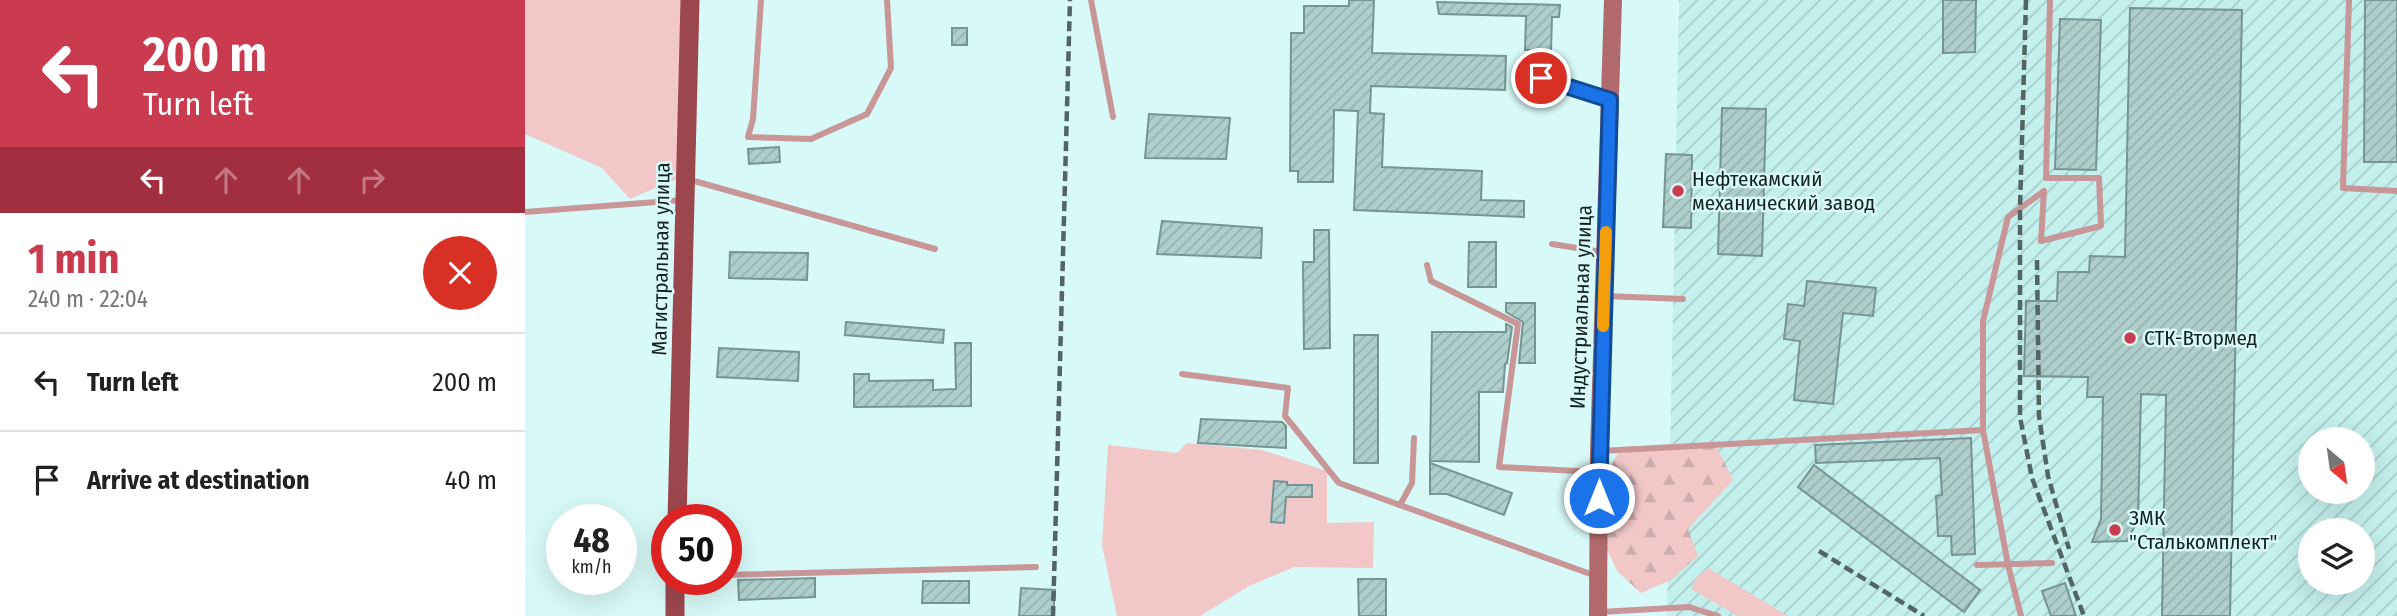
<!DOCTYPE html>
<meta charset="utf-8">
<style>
body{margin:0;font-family:"Fira Sans Condensed",sans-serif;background:#f2f2f2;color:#222;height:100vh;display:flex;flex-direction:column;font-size:26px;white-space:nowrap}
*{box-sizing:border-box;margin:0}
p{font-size:23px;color:#767676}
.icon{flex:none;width:38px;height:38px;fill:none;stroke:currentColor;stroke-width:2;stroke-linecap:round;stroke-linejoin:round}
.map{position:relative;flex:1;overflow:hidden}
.sheet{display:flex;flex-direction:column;background:#fff;width:525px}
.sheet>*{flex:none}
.guide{background:#cb3b50;color:#fff;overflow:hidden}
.needle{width:46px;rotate:151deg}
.controls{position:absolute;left:1773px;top:427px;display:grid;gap:14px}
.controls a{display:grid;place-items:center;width:77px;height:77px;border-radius:50%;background:#fff;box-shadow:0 7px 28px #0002;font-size:35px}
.speed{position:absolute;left:21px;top:504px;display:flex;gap:14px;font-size:35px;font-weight:700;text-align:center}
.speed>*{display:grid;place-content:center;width:91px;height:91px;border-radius:50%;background:#fff;box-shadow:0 7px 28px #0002;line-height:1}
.speed small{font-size:18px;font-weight:400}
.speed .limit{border:10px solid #d22;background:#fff;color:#111}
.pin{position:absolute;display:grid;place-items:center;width:60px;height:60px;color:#fff;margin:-30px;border:4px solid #fff;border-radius:50%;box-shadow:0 2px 7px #0007}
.me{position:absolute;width:77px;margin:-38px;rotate:0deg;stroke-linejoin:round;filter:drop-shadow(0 0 5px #0008)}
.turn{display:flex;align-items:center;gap:24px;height:147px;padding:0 28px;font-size:32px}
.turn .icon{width:91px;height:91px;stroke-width:2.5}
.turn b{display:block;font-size:49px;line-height:60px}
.lanes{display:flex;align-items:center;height:66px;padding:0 28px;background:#0003;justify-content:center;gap:35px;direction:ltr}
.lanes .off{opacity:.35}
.round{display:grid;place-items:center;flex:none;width:74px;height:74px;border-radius:37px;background:#f2f2f2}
.headline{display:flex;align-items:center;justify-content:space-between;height:119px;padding:0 28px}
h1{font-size:42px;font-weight:700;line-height:52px;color:#cb3b50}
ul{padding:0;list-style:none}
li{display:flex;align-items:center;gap:21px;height:98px;padding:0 28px;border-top:2px solid #e0e0e0}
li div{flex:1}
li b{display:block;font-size:26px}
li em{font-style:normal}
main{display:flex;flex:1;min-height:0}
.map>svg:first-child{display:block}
.industrial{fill:url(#industrial-furrows);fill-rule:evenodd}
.grass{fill:#f1c7c8}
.forest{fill:url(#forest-firs)}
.building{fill:url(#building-hatch);stroke:#759493;stroke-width:2}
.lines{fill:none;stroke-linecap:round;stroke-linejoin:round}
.lane{stroke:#c89697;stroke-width:6}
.secondary{stroke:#b0696c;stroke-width:18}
.primary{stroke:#9c474e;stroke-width:19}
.rail{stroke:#516564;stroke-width:4.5;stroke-dasharray:10 5;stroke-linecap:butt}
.route-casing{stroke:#114b97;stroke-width:18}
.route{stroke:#1a73e8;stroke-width:12}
.slow{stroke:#f59e0b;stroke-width:12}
.poi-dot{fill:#cb3b50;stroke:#d7f9f7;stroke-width:2.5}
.labels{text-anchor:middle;stroke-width:5;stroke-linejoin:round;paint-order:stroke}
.poi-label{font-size:21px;fill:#152221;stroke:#d7f9f7;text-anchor:start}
.street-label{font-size:21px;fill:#152221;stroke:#d7f9f7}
</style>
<main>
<section class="sheet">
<div class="guide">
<div class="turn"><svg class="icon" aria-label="left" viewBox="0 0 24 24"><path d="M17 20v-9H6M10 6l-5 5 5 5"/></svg><div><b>200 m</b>Turn left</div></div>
<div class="lanes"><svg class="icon" aria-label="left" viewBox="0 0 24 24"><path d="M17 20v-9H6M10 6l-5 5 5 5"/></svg><svg class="icon off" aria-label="ahead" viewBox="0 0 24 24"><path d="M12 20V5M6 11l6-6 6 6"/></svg><svg class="icon off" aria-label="ahead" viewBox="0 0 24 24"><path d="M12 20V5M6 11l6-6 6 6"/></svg><svg class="icon off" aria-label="right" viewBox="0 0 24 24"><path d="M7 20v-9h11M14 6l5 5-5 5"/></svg></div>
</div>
<div class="headline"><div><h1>1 min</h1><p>240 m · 22:04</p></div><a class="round" style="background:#d93025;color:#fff"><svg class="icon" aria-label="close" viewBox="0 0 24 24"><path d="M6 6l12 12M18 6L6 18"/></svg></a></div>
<ul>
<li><svg class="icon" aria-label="left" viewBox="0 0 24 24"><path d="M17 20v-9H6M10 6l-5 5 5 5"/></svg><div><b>Turn left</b></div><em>200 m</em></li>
<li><svg class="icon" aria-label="arrive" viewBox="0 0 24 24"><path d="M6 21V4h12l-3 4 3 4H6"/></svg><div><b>Arrive at destination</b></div><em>40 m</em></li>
</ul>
</section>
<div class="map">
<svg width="1872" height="616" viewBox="0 0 1872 616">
<defs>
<pattern id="industrial-furrows" width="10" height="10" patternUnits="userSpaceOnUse" patternTransform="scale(1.75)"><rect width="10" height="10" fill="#c3efed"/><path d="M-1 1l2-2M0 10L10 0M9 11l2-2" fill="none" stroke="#a7cdcb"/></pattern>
<pattern id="forest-firs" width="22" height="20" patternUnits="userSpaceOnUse" patternTransform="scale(1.75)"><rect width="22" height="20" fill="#f1c7c8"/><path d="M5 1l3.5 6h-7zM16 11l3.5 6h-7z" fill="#ceabac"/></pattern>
<pattern id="building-hatch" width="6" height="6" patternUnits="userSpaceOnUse" patternTransform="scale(1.75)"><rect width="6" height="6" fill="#aececc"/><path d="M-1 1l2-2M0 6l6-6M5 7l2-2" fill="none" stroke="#95b1af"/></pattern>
</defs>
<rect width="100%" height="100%" fill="#d7f9f7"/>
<!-- industrial -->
<path class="industrial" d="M 1154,0 L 1872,0 L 1872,616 L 1142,616 ZM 1785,439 L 1838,439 L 1838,492 L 1785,492 ZM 1785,530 L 1838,530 L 1838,583 L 1785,583 Z"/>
<!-- grass -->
<g class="grass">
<path d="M 0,0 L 158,0 L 154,178 L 105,199 L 77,168 L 0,134 Z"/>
<path d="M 662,443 L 737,450 L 802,471 L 802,523 L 849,522 L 848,568 L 769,567 L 724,586 L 675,616 L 592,616 L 577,545 L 583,445 L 652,453 Z"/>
<path d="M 1183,568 L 1263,616 L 1213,616 L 1166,589 L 1171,578 Z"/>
</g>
<!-- forest -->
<path class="forest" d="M 1190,443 L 1208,480 L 1163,529 L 1173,556 L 1146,580 L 1116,593 L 1093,572 L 1082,550 L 1081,508 L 1084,470 L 1096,447 Z"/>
<!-- building -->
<g class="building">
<path d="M 824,0 L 849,0 L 847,53 L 981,56 L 980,90 L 846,86 L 845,113 L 859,114 L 857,167 L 957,171 L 956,200 L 999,201 L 999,217 L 829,210 L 833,111 L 809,110 L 808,182 L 773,182 L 773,171 L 765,171 L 766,33 L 779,33 L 779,6 L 824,6 Z"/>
<path d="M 1418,0 L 1451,0 L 1450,52 L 1418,53 Z"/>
<path d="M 1840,0 L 1872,0 L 1872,162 L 1839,162 Z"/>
<path d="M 912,2 L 1035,5 L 1034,17 L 1027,17 L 1026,50 L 1000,50 L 1001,16 L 914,14 Z"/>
<path d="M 1605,8 L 1717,10 L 1705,616 L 1637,616 L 1641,395 L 1616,394 L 1613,520 L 1602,541 L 1567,542 L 1576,519 L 1578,397 L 1562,397 L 1563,377 L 1499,376 L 1501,301 L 1532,301 L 1533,272 L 1564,272 L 1565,256 L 1600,257 Z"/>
<path d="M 1535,19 L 1576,20 L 1571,170 L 1530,169 Z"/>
<rect x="427" y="28" width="15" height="17"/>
<path d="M 1197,108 L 1241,109 L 1237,256 L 1193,254 Z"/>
<path d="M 624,114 L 705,118 L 701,159 L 620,158 Z"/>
<path d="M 254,147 L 255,162 L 224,164 L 223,149 Z"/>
<path d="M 1141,154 L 1167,155 L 1166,228 L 1138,227 Z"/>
<path d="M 637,221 L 737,228 L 736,258 L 632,254 Z"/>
<path d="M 789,230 L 804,230 L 805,348 L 779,349 L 778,262 L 789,262 Z"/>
<path d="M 944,242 L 971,242 L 971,287 L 943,287 Z"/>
<path d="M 205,252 L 283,253 L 282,280 L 204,278 Z"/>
<path d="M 1282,281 L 1351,288 L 1348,316 L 1318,313 L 1308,404 L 1269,400 L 1275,341 L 1259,339 L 1263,304 L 1279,306 Z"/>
<path d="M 981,303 L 1010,303 L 1010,363 L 994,363 L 998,322 L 981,312 Z"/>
<path d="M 321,322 L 419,330 L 418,343 L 320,335 Z"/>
<path d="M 981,324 L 987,327 L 982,363 L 980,364 L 978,392 L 954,392 L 954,462 L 905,461 L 907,332 L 981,332 Z"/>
<rect x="829" y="335" width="24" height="128"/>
<path d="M 430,343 L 446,343 L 446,406 L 329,407 L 329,374 L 344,374 L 344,381 L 408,380 L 408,390 L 431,389 Z"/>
<path d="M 194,348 L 274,352 L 273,381 L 192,377 Z"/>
<path d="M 676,419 L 757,422 L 761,426 L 761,448 L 673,443 Z"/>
<path d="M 1446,438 L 1450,554 L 1427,555 L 1426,536 L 1413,536 L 1411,496 L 1417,495 L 1415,458 L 1291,463 L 1290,445 Z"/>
<path d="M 905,463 L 987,493 L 979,515 L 922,494 L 905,494 Z"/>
<path d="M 1289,465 L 1455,590 L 1439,612 L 1273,487 Z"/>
<path d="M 749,481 L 762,482 L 762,485 L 787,485 L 787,497 L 761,497 L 759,523 L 746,522 Z"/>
<path d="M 290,578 L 290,597 L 214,600 L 213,580 Z"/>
<path d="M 833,579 L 861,579 L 861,616 L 834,616 Z"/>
<path d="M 398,581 L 444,581 L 444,603 L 397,603 Z"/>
<path d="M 1540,583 L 1551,616 L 1526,616 L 1517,591 Z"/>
<path d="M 496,588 L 530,590 L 528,616 L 494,616 Z"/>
</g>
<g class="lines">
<!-- lane -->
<g class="lane">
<path d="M 236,0 L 228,119 L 223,137 L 286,139 L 342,114 L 366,68 L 362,0"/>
<path d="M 566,0 L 588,117"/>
<path d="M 1824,0 L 1818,188 L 1872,191"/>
<path d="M 1016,78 L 1084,99"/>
<path d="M 162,179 L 410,249"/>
<path d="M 0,212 L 158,200"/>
<path d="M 1027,244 L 1077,252"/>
<path d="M 902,265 L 906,281 L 993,324 L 974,467 L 1072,472"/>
<path d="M 1079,296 L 1158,299"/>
<path d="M 657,374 L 763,388 L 760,416 L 814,483 L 1071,576"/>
<path d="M 1458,430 L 1458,321 L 1483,217 L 1519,191 L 1516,241 L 1576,226 L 1574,178 L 1521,178 L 1525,0"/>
<path d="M 1076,451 L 1458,430 L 1483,565 L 1496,616"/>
<path d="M 875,505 L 887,483 L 889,438"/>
<path d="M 1452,565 L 1527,563"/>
<path d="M 201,575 L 511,567"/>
<path d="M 1075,612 L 1164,607 L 1193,616"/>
</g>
<!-- secondary -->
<path class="secondary" d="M 1073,616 L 1074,451 L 1088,0"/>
<!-- primary -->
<g class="primary">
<path d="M 152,520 L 165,0"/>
<path d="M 150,616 L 150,579"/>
</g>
<!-- rail -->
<g class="rail">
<path d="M 1501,0 L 1495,209 L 1495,417 L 1507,478 L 1559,616"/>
<path d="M 1512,260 L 1514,416 L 1523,476 L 1544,549"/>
<path d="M 1294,551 L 1399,616"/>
<path d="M 528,616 L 545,0"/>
</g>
</g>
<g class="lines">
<defs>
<path id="route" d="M 1016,78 L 1085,100 L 1074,498"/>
</defs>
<!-- route casing -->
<use href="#route" class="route-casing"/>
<!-- route -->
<use href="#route" class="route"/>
<!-- slow -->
<path class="slow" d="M 1078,326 L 1081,232"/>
</g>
<!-- markers -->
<g class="poi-dot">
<circle cx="1153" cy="191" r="7"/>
<circle cx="1605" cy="338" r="7"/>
<circle cx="1590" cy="530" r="7"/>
</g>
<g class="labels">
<!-- poi labels -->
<g class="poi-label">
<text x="1167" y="186">Нефтекамский<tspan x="1167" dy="24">механический завод</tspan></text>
<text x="1619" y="345">СТК-Втормед</text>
<text x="1604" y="525">ЗМК<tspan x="1604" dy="24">"Сталькомплект"</tspan></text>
</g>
<!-- street labels -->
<g class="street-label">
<text transform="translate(136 259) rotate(-89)" y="7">Магистральная улица</text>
<text transform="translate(1056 307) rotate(-88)" y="7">Индустриальная улица</text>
</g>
</g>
</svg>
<div class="controls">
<a><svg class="needle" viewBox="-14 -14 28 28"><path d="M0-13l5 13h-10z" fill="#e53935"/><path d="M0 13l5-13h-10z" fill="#767676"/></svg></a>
<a><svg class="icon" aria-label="layers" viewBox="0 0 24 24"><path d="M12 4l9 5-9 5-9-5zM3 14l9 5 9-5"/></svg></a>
</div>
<div class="speed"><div>48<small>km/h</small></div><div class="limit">50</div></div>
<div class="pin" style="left:1016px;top:78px;background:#d93025"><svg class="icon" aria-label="arrive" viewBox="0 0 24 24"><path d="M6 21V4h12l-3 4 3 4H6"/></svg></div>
<svg class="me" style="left:1074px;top:498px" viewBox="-20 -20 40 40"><circle r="17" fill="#1a73e8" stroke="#fff" stroke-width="3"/><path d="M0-11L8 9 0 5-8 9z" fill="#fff"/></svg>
</div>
</main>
